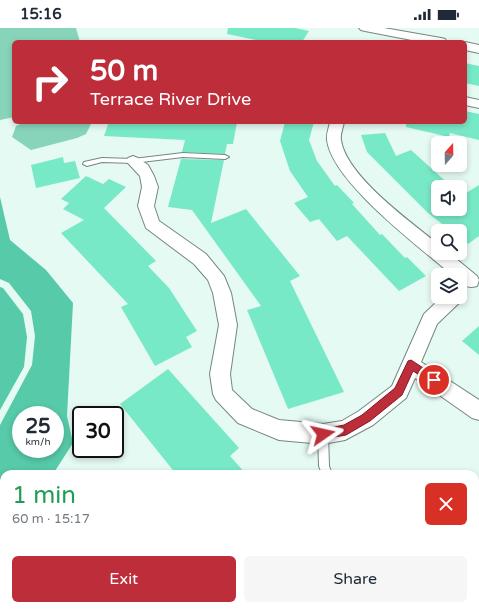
<!DOCTYPE html>
<meta charset="utf-8">
<style>
body{margin:0;font-family:"Varela Round",sans-serif;background:#f6f6f7;color:#1f2937;height:100vh;display:flex;flex-direction:column;font-size:15px;white-space:nowrap}
*{box-sizing:border-box;margin:0}
p{font-size:13px;color:#747a83}
.icon{flex:none;width:22px;height:22px;fill:none;stroke:currentColor;stroke-width:2;stroke-linecap:round;stroke-linejoin:round}
.map{position:relative;flex:1;overflow:hidden}
.details{position:absolute;left:0px;top:442px;width:479px;height:140px;display:flex;flex-direction:column;background:#fff;border-radius:12px 12px 0 0;box-shadow:0 2px 6px #0003}
.details>*{flex:none}
.banner{position:absolute;left:12px;top:12px;width:455px;height:84px;border-radius:6px;box-shadow:0 2px 6px #0003;background:#be2d3a;color:#fff;overflow:hidden}
.needle{width:26px;rotate:20deg}
.tools{position:absolute;left:431px;top:108px;display:grid;gap:8px}
.tools a{display:grid;place-items:center;width:36px;height:36px;border-radius:6px;background:#fff;box-shadow:0 2px 6px #0003;font-size:20px}
.speed{position:absolute;left:12px;top:378px;display:flex;gap:8px;font-size:20px;font-weight:700;text-align:center}
.speed>*{display:grid;place-content:center;width:52px;height:52px;border-radius:50%;background:#fff;box-shadow:0 2px 6px #0003;line-height:1}
.speed small{font-size:10px;font-weight:400}
.speed .limit{border:2px solid #111;border-radius:6px;background:#fff;color:#111}
.pin{position:absolute;display:grid;place-items:center;width:34px;height:34px;color:#fff;margin:-17px;border:2px solid #fff;border-radius:50%;box-shadow:0 1px 4px #0007}
.me{position:absolute;width:44px;margin:-22px;rotate:79deg;stroke-linejoin:round;filter:drop-shadow(0 0 3px #0008)}
.turn{display:flex;align-items:center;gap:14px;height:84px;padding:0 12px;font-size:18px}
.turn .icon{width:52px;height:52px;stroke-width:2.5}
.turn b{display:block;font-size:28px;line-height:34px}
.round{display:grid;place-items:center;flex:none;width:42px;height:42px;border-radius:6px;background:#f6f6f7}
.overview{display:flex;align-items:center;justify-content:space-between;height:68px;padding:0 12px}
h1{font-size:24px;font-weight:600;line-height:30px;color:#1e9e55}
.cta{display:flex;gap:8px;margin-top:auto;padding:8px 12px}
.cta a{flex:1;height:46px;border-radius:6px;background:#be2d3a;color:#fff;font-size:16px;font-weight:600;line-height:46px;text-align:center}
.cta a+a{background:#f6f6f7;color:#1f2937}
.status{display:flex;justify-content:space-between;align-items:center;height:28px;padding:0 20px;background:#fff;direction:ltr}
.status svg{height:11px;fill:currentColor}
.map>svg:first-child{display:block}
.green{fill:#88d4bb}
.water{fill:#57caa9;fill-rule:evenodd}
.building{fill:#78e9c7}
.lines{fill:none;stroke-linecap:round;stroke-linejoin:round}
.service-casing{stroke:#748780;stroke-width:2}
.minor-casing{stroke:#748780;stroke-width:2}
.tertiary-casing{stroke:#748780;stroke-width:2}
.service{fill:#fff;fill-rule:evenodd}
.minor{fill:#fff;fill-rule:evenodd}
.tertiary{fill:#fff;fill-rule:evenodd}
.route{fill:#be2d3a;stroke:#7c1d26}
</style>
<div class="status"><b>15:16</b><svg viewBox="0 0 49 12"><path d="M0 12V9h3v3zM5 12V6h3v6zM10 12V3h3v9zM15 12V0h3v12zM26 1h20v11H26zM47 4h2v5h-2z"/></svg></div>
<div class="map">
<svg width="479" height="582" viewBox="0 0 479 582">
<rect width="100%" height="100%" fill="#e5faf2"/>
<!-- green -->
<g class="green">
<path d="M 0,0 L 76,0 L 80,14 L 14,14 L 14,89 L 0,92 Z"/>
<path d="M 25,94 L 92,94 L 86,106 L 77,110 L 31,122 L 12,109 L 16,98 Z"/>
<path d="M 479,541 L 479,582 L 446,582 L 449,578 L 475,578 L 475,546 Z"/>
<path d="M 66,578 L 241,578 L 244,582 L 70,582 Z"/>
</g>
<!-- water -->
<g class="water">
<path d="M 0,169 L 10,212 L 46,242 L 73,275 L 67,388 L 73,415 L 53,446 L 4,446 L 4,467 L 0,468 L 0,397 L 32,337 L 35,308 L 31,283 L 9,255 L 0,251 ZM 21,387 L 55,387 L 55,421 L 21,421 Z"/>
<path d="M 0,259 L 3,260 L 23,286 L 27,309 L 24,339 L 0,382 Z"/>
</g>
<!-- building -->
<g class="building">
<path d="M 228,0 L 295,0 L 309,3 L 302,14 L 266,14 L 227,6 Z"/>
<path d="M 465,35 L 479,38 L 479,58 L 465,55 Z"/>
<path d="M 465,83 L 479,86 L 479,112 L 450,105 L 449,109 L 406,99 L 406,94 L 465,94 Z"/>
<path d="M 109,94 L 237,94 L 233,116 L 227,116 L 225,126 L 182,124 L 185,112 L 104,108 Z"/>
<path d="M 285,94 L 314,94 L 309,112 L 317,133 L 335,158 L 337,157 L 354,175 L 352,176 L 380,207 L 382,206 L 405,230 L 407,229 L 426,248 L 399,263 L 347,208 L 337,213 L 319,191 L 310,194 L 294,175 L 308,169 L 290,143 L 280,113 Z"/>
<path d="M 385,105 L 396,128 L 411,122 L 452,159 L 438,159 L 438,181 L 460,181 L 460,163 L 462,162 L 466,165 L 479,157 L 479,208 L 468,216 L 460,210 L 460,203 L 451,203 L 428,185 L 367,124 L 361,107 Z"/>
<path d="M 63,129 L 64,135 L 75,133 L 80,150 L 36,160 L 31,137 Z"/>
<path d="M 181,131 L 224,132 L 211,195 L 246,181 L 300,248 L 290,253 L 344,364 L 288,381 L 247,282 L 261,278 L 192,182 L 168,179 Z"/>
<path d="M 86,148 L 103,156 L 109,151 L 126,159 L 104,180 L 156,233 L 148,238 L 169,260 L 197,303 L 186,309 L 192,319 L 155,338 L 121,279 L 128,276 L 61,205 L 84,192 L 63,181 L 69,175 L 61,171 Z"/>
<path d="M 479,298 L 479,327 L 462,313 Z"/>
<path d="M 168,341 L 239,420 L 230,428 L 246,446 L 176,446 L 120,376 Z"/>
</g>
<g class="lines">
<defs>
<g id="service">
<path d="M 183,125 L 225,127 L 229,129 L 225,131 L 183,129 L 133,135 L 102,134 L 87,138 L 83,136 L 84,134 L 102,130 L 133,131 Z"/>
<path d="M 323,401 L 327,403 L 328,406 L 329,438 L 332,446 L 322,446 L 319,438 L 318,406 L 319,403 Z"/>
</g>
<g id="minor">
<path d="M 359,0 L 384,0 L 441,10 L 445,11 L 447,14 L 422,14 L 365,3 L 361,2 Z"/>
<path d="M 465,14 L 479,17 L 479,25 L 465,22 Z"/>
<path d="M 465,69 L 479,72 L 479,80 L 465,77 Z"/>
<path d="M 330,94 L 344,94 C 343,100 340,106 341,112 C 346,148 411,194 438,216 L 438,225 L 449,225 L 477,248 L 479,252 L 477,258 C 470,260 466,259 460,254 L 460,247 L 452,247 C 420,219 332,154 327,112 C 326,106 329,100 330,94 Z"/>
<path d="M 133,128 L 138,130 L 148,137 L 154,148 L 158,159 L 154,178 L 159,193 L 206,226 L 224,248 L 231,265 L 237,297 L 230,346 L 232,362 L 252,381 L 279,392 L 323,396 L 342,393 L 359,383 L 392,358 L 424,286 L 442,269 L 460,269 L 460,264 L 463,269 L 460,274 L 437,296 L 421,334 L 479,372 L 479,392 L 472,390 L 415,350 L 406,370 L 373,397 L 345,412 L 323,416 L 279,412 L 238,395 L 216,372 L 213,366 L 210,346 L 219,297 L 213,265 L 208,252 L 194,236 L 146,200 L 138,178 L 142,159 L 140,148 L 126,133 L 128,130 Z"/>
</g>
<g id="tertiary">
<path d="M 479,498 L 479,528 L 475,530 L 475,500 Z"/>
<path d="M 399,578 L 431,578 L 429,582 L 397,582 Z"/>
</g>
</defs>
<!-- service casing -->
<use href="#service" class="service-casing"/>
<!-- minor casing -->
<use href="#minor" class="minor-casing"/>
<!-- tertiary casing -->
<use href="#tertiary" class="tertiary-casing"/>
<!-- service -->
<use href="#service" class="service"/>
<!-- minor -->
<use href="#minor" class="minor"/>
<!-- tertiary -->
<use href="#tertiary" class="tertiary"/>
</g>
<!-- route -->
<path class="route" d="M 411,332 L 437,349 L 439,352 L 437,355 L 434,356 L 413,343 L 402,367 L 370,393 L 346,407 L 323,411 L 320,409 L 318,406 L 320,402 L 344,397 L 362,387 L 395,360 L 408,333 Z"/>
</svg>
<div class="tools">
<a><svg class="needle" viewBox="-14 -14 28 28"><path d="M0-13l5 13h-10z" fill="#e53935"/><path d="M0 13l5-13h-10z" fill="#747a83"/></svg></a>
<a><svg class="icon" aria-label="sound" viewBox="0 0 24 24"><path d="M4 9h4l5-4v14l-5-4H4zM17 9q2 3 0 6"/></svg></a>
<a><svg class="icon" aria-label="search" viewBox="0 0 24 24"><circle cx="10" cy="10" r="6"/><path d="M15 15l6 6"/></svg></a>
<a><svg class="icon" aria-label="layers" viewBox="0 0 24 24"><path d="M12 4l9 5-9 5-9-5zM3 14l9 5 9-5"/></svg></a>
</div>
<div class="speed"><div>25<small>km/h</small></div><div class="limit">30</div></div>
<div class="pin" style="left:434px;top:352px;background:#d93025"><svg class="icon" aria-label="arrive" viewBox="0 0 24 24"><path d="M6 21V4h12l-3 4 3 4H6"/></svg></div>
<svg class="me" style="left:323px;top:406px" viewBox="-20 -20 40 40"><path d="M0-17L14 15 0 8-14 15z" fill="#be2d3a" stroke="#fff" stroke-width="4"/></svg>
<div class="banner">
<div class="turn"><svg class="icon" aria-label="right" viewBox="0 0 24 24"><path d="M7 20v-9h11M14 6l5 5-5 5"/></svg><div><b>50 m</b>Terrace River Drive</div></div>
</div>
<section class="details">
<div class="overview"><div><h1>1 min</h1><p>60 m · 15:17</p></div><a class="round" style="background:#d93025;color:#fff"><svg class="icon" aria-label="close" viewBox="0 0 24 24"><path d="M6 6l12 12M18 6L6 18"/></svg></a></div>
<div class="cta"><a>Exit</a><a>Share</a></div>
</section>
</div>
